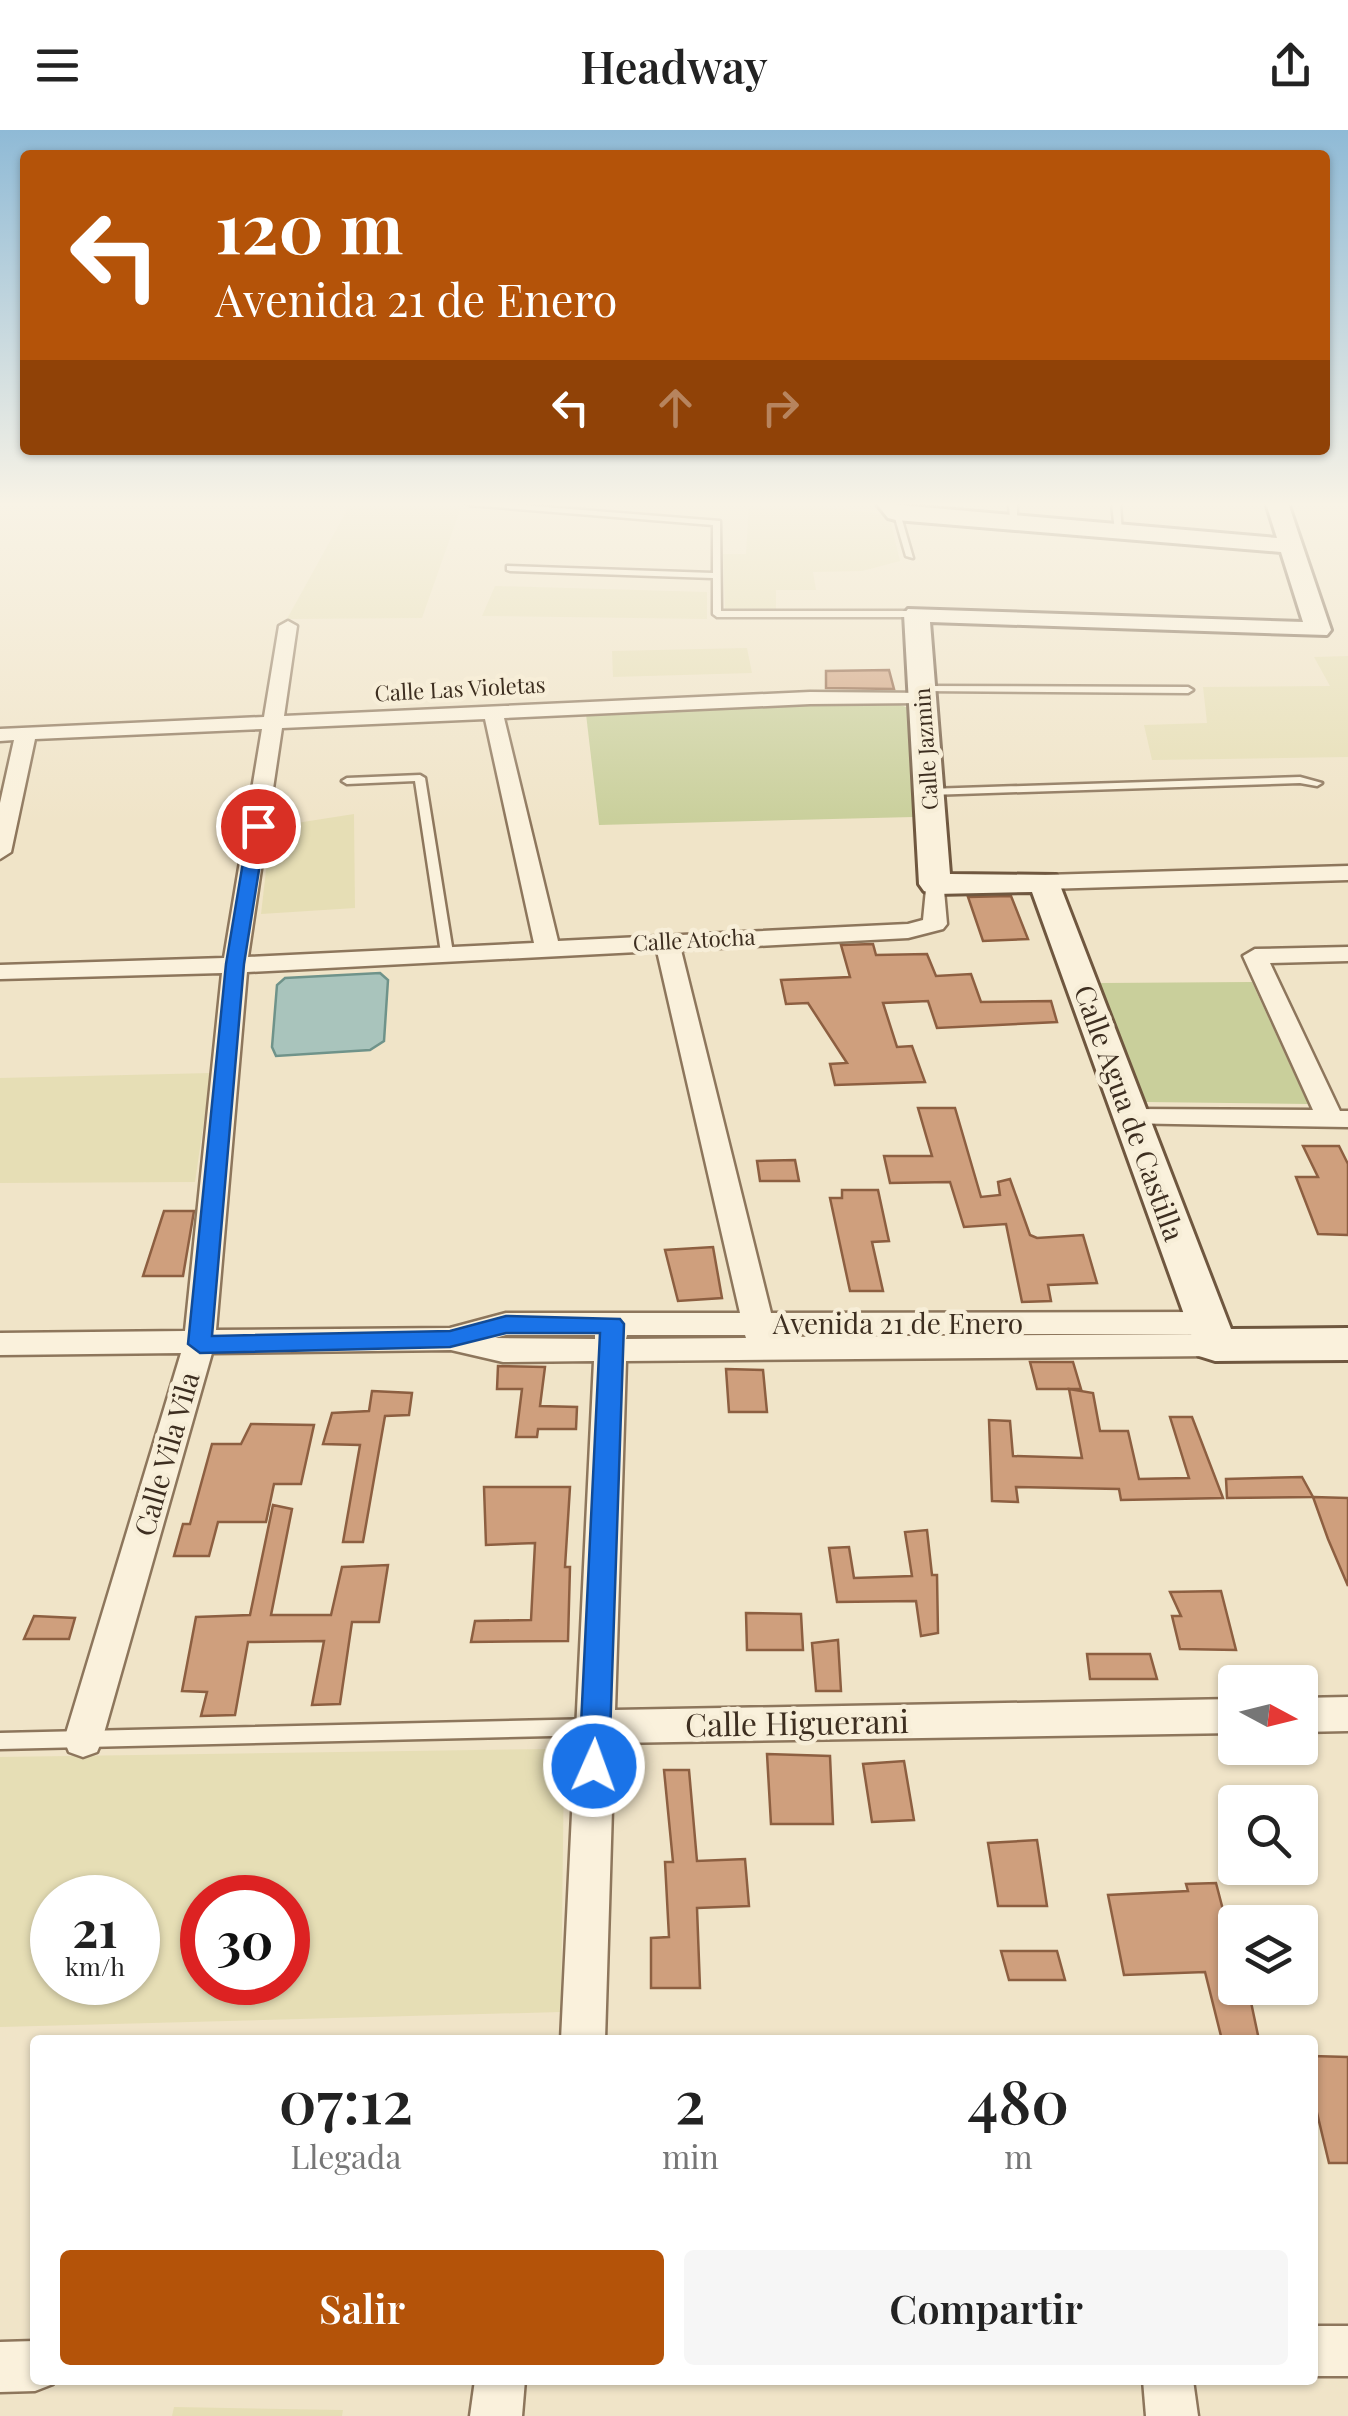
<!DOCTYPE html>
<html lang="es">
<style>
body{margin:0;font-family:"Playfair Display",serif;background:#f6f6f6;color:#222;height:100vh;display:flex;flex-direction:column;font-size:38px;white-space:nowrap}
*{box-sizing:border-box;margin:0}
p{font-size:32px;color:#767676}
.icon{flex:none;width:55px;height:55px;fill:none;stroke:currentColor;stroke-width:2;stroke-linecap:round;stroke-linejoin:round}
.map{position:relative;flex:1;overflow:hidden}
.panel{position:absolute;left:30px;top:1905px;width:1288px;height:350px;display:flex;flex-direction:column;background:#fff;border-radius:10px;box-shadow:0 2px 8px #0004}
.panel>*{flex:none}
.hud{position:absolute;left:20px;top:20px;width:1310px;height:305px;border-radius:10px;box-shadow:0 2px 8px #0004;background:#b45309;color:#fff;overflow:hidden}
.needle{width:65px;rotate:97deg}
.buttons{position:absolute;left:1218px;top:1535px;display:grid;gap:20px}
.buttons a{display:grid;place-items:center;width:100px;height:100px;border-radius:10px;background:#fff;box-shadow:0 2px 8px #0004;font-size:50px}
.speed{position:absolute;left:30px;top:1745px;display:flex;gap:20px;font-size:50px;font-weight:700;text-align:center}
.speed>*{display:grid;place-content:center;width:130px;height:130px;border-radius:50%;background:#fff;box-shadow:0 2px 8px #0004;line-height:1}
.speed small{font-size:25px;font-weight:400}
.speed .limit{border:15px solid #d22;background:#fff;color:#111}
.pin{position:absolute;display:grid;place-items:center;width:85px;height:85px;color:#fff;margin:-42px;border:5px solid #fff;border-radius:50%;box-shadow:0 2px 10px #0007}
.me{position:absolute;width:110px;margin:-55px;rotate:2deg;stroke-linejoin:round;filter:drop-shadow(0 0 8px #0008)}
.turn{display:flex;align-items:center;gap:35px;height:210px;padding:0 30px;font-size:45px}
.turn .icon{width:130px;height:130px;stroke-width:2.5}
.turn b{display:block;font-size:70px;line-height:85px}
.lanes{display:flex;align-items:center;height:95px;padding:0 30px;background:#0003;justify-content:center;gap:50px;direction:ltr}
.lanes .off{opacity:.35}
.eta{display:flex;justify-content:space-evenly;align-items:center;height:170px;text-align:center}
.eta b{font-size:60px;font-weight:600;line-height:70px}
.button{display:flex;gap:20px;margin-top:auto;padding:20px 30px}
.button a{flex:1;height:115px;border-radius:10px;background:#b45309;color:#fff;font-size:40px;font-weight:600;line-height:115px;text-align:center}
.button a+a{background:#f6f6f6;color:#222}
header{display:flex;justify-content:space-between;align-items:center;height:130px;padding:0 30px;background:#fff;font-size:45px;font-weight:600}
.map>svg:first-child{display:block}
.farmland{fill:#e6deb5;fill-rule:evenodd}
.green{fill:#c9cf9b}
.water{fill:#a9c4bc;stroke:#6f938a;stroke-width:2.5}
.building{fill:#cf9f7d;stroke:#8d5f41;stroke-width:2.5}
.lines{fill:none;stroke-linecap:round;stroke-linejoin:round}
.lane-casing{stroke:#8d765c;stroke-width:5}
.street-casing{stroke:#8d765c;stroke-width:5}
.secondary-casing{stroke:#6f573f;stroke-width:6}
.lane{fill:#faf1dc;fill-rule:evenodd}
.street{fill:#faf1dc;fill-rule:evenodd}
.secondary{fill:#faf1dc;fill-rule:evenodd}
.route{fill:#1a73e8;stroke:#114b97;stroke-width:2.5}
.labels{text-anchor:middle;stroke-width:9;stroke-linejoin:round;paint-order:stroke}
.far-street-label{font-size:22px;fill:#3d2e20;stroke:#f7eed8}
.street-label{font-size:28px;fill:#3d2e20;stroke:#f7eed8}
.near-street-label{font-size:32px;fill:#3d2e20;stroke:#f7eed8}
</style>
<header><svg class="icon" aria-label="menu" viewBox="0 0 24 24"><path d="M4 6h16M4 12h16M4 18h16"/></svg>Headway<svg class="icon" aria-label="share" viewBox="0 0 24 24"><path d="M12 15V3M7 8l5-5 5 5M5 13v7h14v-7"/></svg></header>
<div class="map">
<svg width="1348" height="2286" viewBox="0 0 1348 2286">
<rect width="100%" height="100%" fill="#f0e4c8"/>
<!-- farmland -->
<g class="farmland">
<path d="M 351,373 L 461,377 L 422,488 L 287,489 Z"/>
<path d="M 749,373 L 794,373 L 889,385 L 900,431 L 862,441 L 813,442 L 816,460 L 776,460 L 776,479 L 725,479 L 723,424 L 746,424 Z"/>
<path d="M 495,456 L 707,462 L 707,489 L 482,486 Z"/>
<path d="M 747,518 L 752,543 L 613,547 L 612,521 Z"/>
<path d="M 1348,526 L 1348,627 L 1152,630 L 1144,595 L 1207,593 L 1203,557 L 1330,556 L 1314,527 Z"/>
<path d="M 354,684 L 355,778 L 261,784 L 271,697 Z"/>
<path d="M 211,943 L 195,1052 L 0,1053 L 0,948 Z"/>
<path d="M 551,1619 L 563,1625 L 564,1632 L 561,1882 L 0,1897 L 0,1627 ZM 52,1768 L 138,1768 L 138,1852 L 52,1852 ZM 202,1768 L 288,1768 L 288,1852 L 202,1852 Z"/>
<path d="M 174,2277 L 343,2280 L 342,2286 L 172,2286 Z"/>
</g>
<!-- green -->
<g class="green">
<path d="M 892,572 L 914,580 L 913,687 L 599,695 L 586,584 Z"/>
<path d="M 1252,852 L 1308,974 L 1146,972 L 1100,853 Z"/>
</g>
<!-- water -->
<path class="water" d="M 380,843 L 388,850 L 384,911 L 370,920 L 276,926 L 272,917 L 277,855 L 285,848 Z"/>
<!-- building -->
<g class="building">
<path d="M 889,540 L 894,559 L 826,558 L 826,541 Z"/>
<path d="M 1011,766 L 1028,809 L 983,811 L 968,767 Z"/>
<path d="M 873,814 L 876,825 L 927,824 L 936,846 L 971,844 L 981,872 L 1051,871 L 1057,892 L 937,898 L 928,871 L 883,873 L 897,917 L 912,916 L 925,952 L 835,955 L 830,934 L 847,933 L 808,873 L 786,874 L 781,850 L 850,847 L 841,815 Z"/>
<path d="M 918,978 L 955,978 L 981,1067 L 1000,1065 L 998,1052 L 1010,1049 L 1030,1105 L 1037,1108 L 1083,1105 L 1097,1153 L 1048,1155 L 1051,1171 L 1022,1172 L 1006,1094 L 964,1097 L 950,1052 L 890,1053 L 884,1026 L 932,1026 Z"/>
<path d="M 1303,1016 L 1339,1016 L 1348,1034 L 1348,1105 L 1318,1104 L 1296,1047 L 1318,1047 Z"/>
<path d="M 795,1030 L 799,1051 L 760,1051 L 757,1031 Z"/>
<path d="M 842,1060 L 878,1060 L 889,1111 L 872,1112 L 883,1161 L 850,1161 L 830,1068 L 842,1068 Z"/>
<path d="M 164,1081 L 194,1081 L 183,1146 L 143,1146 Z"/>
<path d="M 713,1117 L 722,1168 L 678,1171 L 665,1120 Z"/>
<path d="M 1030,1232 L 1073,1232 L 1081,1259 L 1037,1259 Z"/>
<path d="M 498,1236 L 545,1237 L 540,1276 L 577,1277 L 576,1299 L 538,1299 L 537,1307 L 516,1307 L 522,1259 L 497,1259 Z"/>
<path d="M 726,1239 L 763,1240 L 767,1282 L 729,1282 Z"/>
<path d="M 1069,1259 L 1093,1263 L 1100,1301 L 1128,1301 L 1139,1349 L 1189,1348 L 1170,1287 L 1192,1287 L 1223,1368 L 1121,1370 L 1119,1359 L 1016,1357 L 1018,1372 L 992,1371 L 989,1290 L 1010,1291 L 1013,1326 L 1082,1328 Z"/>
<path d="M 372,1261 L 412,1263 L 409,1285 L 385,1286 L 363,1412 L 343,1412 L 360,1315 L 323,1314 L 332,1283 L 369,1281 Z"/>
<path d="M 251,1294 L 314,1295 L 301,1354 L 274,1354 L 266,1392 L 218,1392 L 209,1426 L 174,1426 L 183,1394 L 190,1394 L 212,1314 L 241,1314 Z"/>
<path d="M 1302,1347 L 1313,1367 L 1227,1368 L 1226,1349 Z"/>
<path d="M 484,1357 L 570,1357 L 565,1437 L 570,1437 L 568,1511 L 471,1512 L 475,1491 L 531,1490 L 535,1413 L 486,1415 Z"/>
<path d="M 1313,1367 L 1348,1368 L 1348,1456 L 1328,1409 Z"/>
<path d="M 273,1375 L 292,1379 L 271,1485 L 331,1485 L 342,1437 L 388,1435 L 379,1492 L 352,1492 L 340,1574 L 312,1575 L 324,1511 L 248,1512 L 235,1585 L 201,1586 L 207,1562 L 182,1561 L 196,1487 L 250,1485 Z"/>
<path d="M 927,1400 L 932,1445 L 937,1445 L 938,1503 L 921,1506 L 916,1471 L 837,1472 L 829,1418 L 849,1417 L 854,1448 L 912,1446 L 905,1402 Z"/>
<path d="M 1221,1461 L 1236,1520 L 1180,1519 L 1172,1486 L 1181,1486 L 1170,1462 Z"/>
<path d="M 746,1483 L 801,1484 L 803,1520 L 747,1520 Z"/>
<path d="M 34,1486 L 75,1488 L 69,1509 L 24,1509 Z"/>
<path d="M 838,1510 L 841,1561 L 816,1561 L 812,1513 Z"/>
<path d="M 1087,1524 L 1150,1524 L 1157,1549 L 1090,1549 Z"/>
<path d="M 767,1624 L 830,1626 L 833,1694 L 771,1694 Z"/>
<path d="M 904,1631 L 914,1690 L 872,1692 L 863,1634 Z"/>
<path d="M 664,1640 L 689,1640 L 697,1731 L 745,1729 L 749,1776 L 697,1778 L 700,1858 L 651,1858 L 651,1808 L 669,1807 L 665,1732 L 673,1732 Z"/>
<path d="M 1037,1710 L 1047,1776 L 998,1776 L 988,1713 Z"/>
<path d="M 1216,1753 L 1235,1826 L 1235,1858 L 1248,1858 L 1259,1910 L 1222,1910 L 1205,1842 L 1124,1845 L 1108,1765 L 1188,1761 L 1186,1754 Z"/>
<path d="M 1001,1821 L 1057,1821 L 1065,1850 L 1009,1850 Z"/>
<path d="M 1312,1926 L 1348,1927 L 1348,2033 L 1329,2033 L 1312,1962 Z"/>
</g>
<g class="lines">
<defs>
<g id="lane">
<path d="M 466,373 L 495,373 L 720,391 L 721,481 L 917,481 L 921,484 L 917,487 L 717,487 L 713,484 L 713,448 L 510,441 L 507,440 L 507,436 L 713,443 L 713,395 L 470,375 Z"/>
<path d="M 1009,373 L 1017,373 L 1017,393 L 1010,391 Z"/>
<path d="M 1112,373 L 1120,373 L 1122,404 L 1115,402 Z"/>
<path d="M 893,381 L 900,383 L 913,428 L 906,426 Z"/>
<path d="M 919,556 L 1188,557 L 1193,560 L 1188,563 L 922,561 L 919,560 Z"/>
<path d="M 420,645 L 425,648 L 453,823 L 447,827 L 441,823 L 415,651 L 347,654 L 342,651 L 347,648 Z"/>
<path d="M 1300,647 L 1322,653 L 1317,656 L 1300,653 L 929,665 L 924,662 L 929,659 Z"/>
<path d="M 596,1589 L 603,1591 L 606,1597 L 603,1603 L 596,1605 L 0,1619 L 0,1603 Z"/>
</g>
<g id="street">
<path d="M 288,491 L 297,496 L 284,586 L 810,562 L 929,563 L 929,571 L 922,573 L 810,574 L 504,588 L 558,811 L 908,794 L 923,790 L 927,749 L 943,749 L 947,794 L 943,799 L 908,808 L 681,820 L 771,1183 L 1208,1182 L 1219,1185 L 1223,1193 L 1219,1201 L 1208,1204 L 776,1204 L 777,1207 L 1215,1204 L 1226,1207 L 1231,1215 L 1226,1223 L 1215,1226 L 626,1231 L 615,1580 L 1235,1569 L 1235,1603 L 614,1613 L 605,1910 L 561,1910 L 594,1231 L 503,1232 L 451,1220 L 212,1223 L 102,1610 L 97,1622 L 83,1627 L 69,1622 L 64,1610 L 181,1223 L 0,1225 L 0,1203 L 185,1201 L 222,843 L 0,849 L 0,835 L 224,828 L 262,599 L 35,609 L 11,722 L 0,729 L 0,673 L 14,610 L 0,611 L 0,599 L 264,587 L 279,496 ZM 485,589 L 534,813 L 248,827 L 282,598 ZM 657,821 L 740,1183 L 506,1183 L 450,1198 L 216,1200 L 247,842 ZM 506,1205 L 595,1205 L 595,1209 L 495,1208 ZM 627,1205 L 745,1205 L 746,1208 L 626,1209 Z"/>
<path d="M 1348,736 L 1348,750 L 1045,759 L 1034,752 L 1045,745 Z"/>
<path d="M 1348,817 L 1348,831 L 1270,833 L 1340,981 L 1348,981 L 1348,997 L 1119,993 L 1115,987 L 1129,979 L 1313,980 L 1243,826 L 1255,819 Z"/>
<path d="M 1348,1567 L 1348,1601 L 1300,1602 L 1300,1568 Z"/>
<rect x="1312" y="2196" width="36" height="50"/>
<path d="M 35,2211 L 35,2250 L 54,2250 L 53,2254 L 35,2261 L 0,2262 L 0,2212 Z"/>
<path d="M 475,2250 L 525,2250 L 522,2286 L 470,2286 Z"/>
<path d="M 1143,2250 L 1193,2250 L 1198,2286 L 1146,2286 Z"/>
</g>
<path id="secondary" d="M 876,373 L 1277,408 L 1266,373 L 1288,373 L 1331,500 L 1327,505 L 930,492 L 950,744 L 1056,745 L 1231,1199 L 1348,1198 L 1348,1230 L 1215,1231 L 1199,1226 L 1032,762 L 935,764 L 924,761 L 919,754 L 904,484 L 908,479 L 1303,492 L 1281,422 L 896,390 L 888,388 Z"/>
</defs>
<!-- lane casing -->
<use href="#lane" class="lane-casing"/>
<!-- street casing -->
<use href="#street" class="street-casing"/>
<!-- secondary casing -->
<use href="#secondary" class="secondary-casing"/>
<!-- lane -->
<use href="#lane" class="lane"/>
<!-- street -->
<use href="#street" class="street"/>
<!-- secondary -->
<use href="#secondary" class="secondary"/>
</g>
<!-- sky -->
<linearGradient id="sky" x2="0" y2="1"><stop stop-color="#8fbad6"/><stop offset="0.54" stop-color="#f8f3e6"/><stop offset="1" stop-color="#f8f3e6" stop-opacity="0"/></linearGradient>
<rect width="1348" height="693" fill="url(#sky)"/>
<!-- route -->
<path class="route" d="M 258,692 L 266,696 L 244,834 L 212,1206 L 450,1201 L 506,1186 L 620,1189 L 624,1194 L 609,1636 L 604,1646 L 594,1649 L 584,1646 L 579,1636 L 600,1203 L 506,1203 L 450,1217 L 200,1223 L 188,1214 L 226,834 L 249,696 Z"/>
<g class="labels">
<!-- far-street labels -->
<g class="far-street-label">
<text transform="translate(460 559) rotate(-3)" y="8">Calle Las Violetas</text>
<text transform="translate(926 619) rotate(-94)" y="8">Calle Jazmin</text>
<text transform="translate(694 810) rotate(-3)" y="8">Calle Atocha</text>
</g>
<!-- street labels -->
<g class="street-label">
<text transform="translate(1129 983) rotate(70)" y="10">Calle Agua de Castilla</text>
<text x="898" y="1204">Avenida 21 de Enero</text>
<text transform="translate(167 1324) rotate(-74)" y="10">Calle Vila Vila</text>
</g>
<!-- near-street labels -->
<g class="near-street-label">
<text transform="translate(797 1594) rotate(-1)" y="11">Calle Higuerani</text>
</g>
</g>
</svg>
<div class="buttons">
<a><svg class="needle" viewBox="-14 -14 28 28"><path d="M0-13l5 13h-10z" fill="#e53935"/><path d="M0 13l5-13h-10z" fill="#767676"/></svg></a>
<a><svg class="icon" aria-label="search" viewBox="0 0 24 24"><circle cx="10" cy="10" r="6"/><path d="M15 15l6 6"/></svg></a>
<a><svg class="icon" aria-label="layers" viewBox="0 0 24 24"><path d="M12 4l9 5-9 5-9-5zM3 14l9 5 9-5"/></svg></a>
</div>
<div class="speed"><div>21<small>km/h</small></div><div class="limit">30</div></div>
<div class="pin" style="left:258px;top:696px;background:#d93025"><svg class="icon" aria-label="arrive" viewBox="0 0 24 24"><path d="M6 21V4h12l-3 4 3 4H6"/></svg></div>
<svg class="me" style="left:594px;top:1636px" viewBox="-20 -20 40 40"><circle r="17" fill="#1a73e8" stroke="#fff" stroke-width="3"/><path d="M0-11L8 9 0 5-8 9z" fill="#fff"/></svg>
<div class="hud">
<div class="turn"><svg class="icon" aria-label="left" viewBox="0 0 24 24"><path d="M17 20v-9H6M10 6l-5 5 5 5"/></svg><div><b>120 m</b>Avenida 21 de Enero</div></div>
<div class="lanes"><svg class="icon" aria-label="left" viewBox="0 0 24 24"><path d="M17 20v-9H6M10 6l-5 5 5 5"/></svg><svg class="icon off" aria-label="ahead" viewBox="0 0 24 24"><path d="M12 20V5M6 11l6-6 6 6"/></svg><svg class="icon off" aria-label="right" viewBox="0 0 24 24"><path d="M7 20v-9h11M14 6l5 5-5 5"/></svg></div>
</div>
<section class="panel">
<div class="eta">
<div><b>07:12</b><p>Llegada</p></div>
<div><b>2</b><p>min</p></div>
<div><b>480</b><p>m</p></div>
</div>
<div class="button"><a>Salir</a><a>Compartir</a></div>
</section>
</div>
